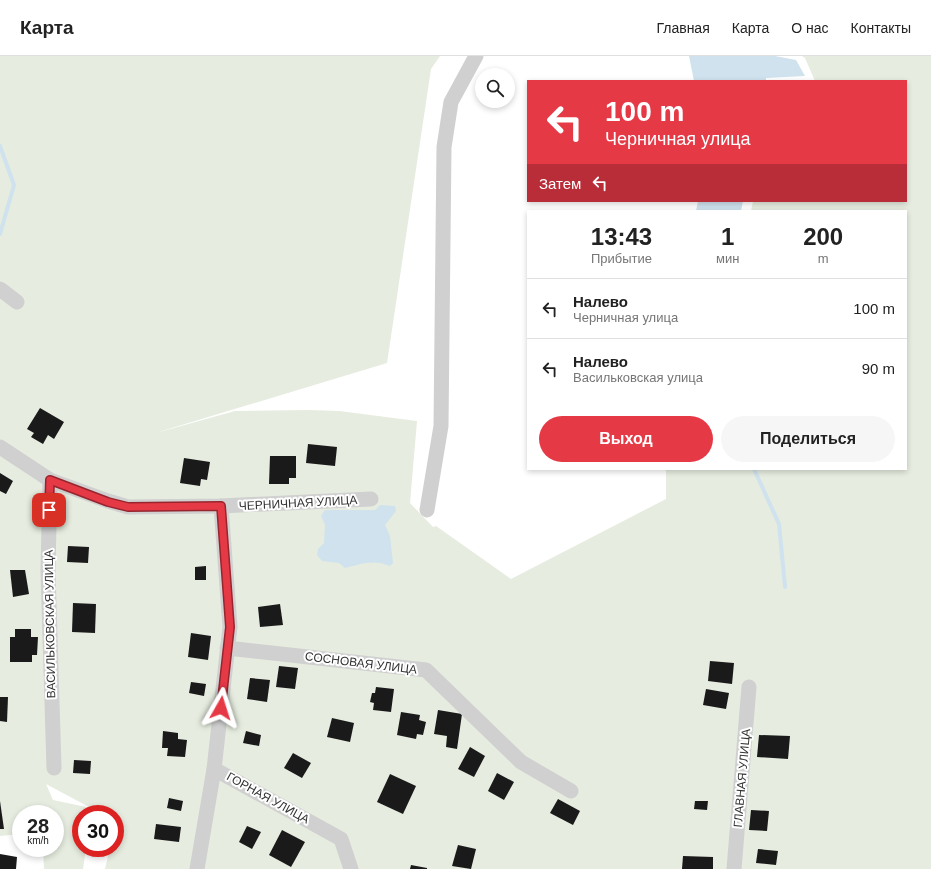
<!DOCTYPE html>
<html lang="ru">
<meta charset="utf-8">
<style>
body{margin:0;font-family:Helvetica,sans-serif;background:#f6f6f6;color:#222;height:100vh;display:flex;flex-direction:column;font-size:15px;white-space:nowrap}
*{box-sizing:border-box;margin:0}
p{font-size:13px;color:#767676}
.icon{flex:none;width:22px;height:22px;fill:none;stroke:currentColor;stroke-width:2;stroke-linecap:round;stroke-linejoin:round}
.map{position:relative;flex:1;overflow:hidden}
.drawer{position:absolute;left:527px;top:154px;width:380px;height:260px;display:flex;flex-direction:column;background:#fff;border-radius:0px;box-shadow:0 2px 6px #0003}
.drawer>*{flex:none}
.hud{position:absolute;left:527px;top:24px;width:380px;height:122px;border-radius:0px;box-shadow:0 2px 6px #0003;background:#e63946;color:#fff;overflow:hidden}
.controls{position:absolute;left:475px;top:12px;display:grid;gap:8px}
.controls a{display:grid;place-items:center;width:40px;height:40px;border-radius:50%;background:#fff;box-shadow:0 2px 6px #0003;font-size:20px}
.speed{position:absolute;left:12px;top:749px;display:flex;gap:8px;font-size:20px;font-weight:700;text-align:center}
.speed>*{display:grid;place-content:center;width:52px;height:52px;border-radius:50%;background:#fff;box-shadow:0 2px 6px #0003;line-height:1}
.speed small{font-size:10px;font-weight:400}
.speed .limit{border:6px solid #d22;background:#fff;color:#111}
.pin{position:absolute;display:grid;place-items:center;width:34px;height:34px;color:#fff;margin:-17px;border-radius:8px;box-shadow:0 2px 6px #0006}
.me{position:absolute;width:44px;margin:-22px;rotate:6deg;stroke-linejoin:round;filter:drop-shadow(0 0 3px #0008)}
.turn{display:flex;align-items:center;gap:14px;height:84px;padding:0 12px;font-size:18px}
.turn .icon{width:52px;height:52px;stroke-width:2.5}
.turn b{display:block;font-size:28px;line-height:34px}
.then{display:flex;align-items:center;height:38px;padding:0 12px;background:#0003;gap:8px;font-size:15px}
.eta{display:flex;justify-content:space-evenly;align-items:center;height:68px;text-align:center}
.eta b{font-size:24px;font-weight:700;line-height:28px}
.action{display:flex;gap:8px;margin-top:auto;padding:8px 12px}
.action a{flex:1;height:46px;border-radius:24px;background:#e63946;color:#fff;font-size:16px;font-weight:700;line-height:46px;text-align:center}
.action a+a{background:#f6f6f6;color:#222}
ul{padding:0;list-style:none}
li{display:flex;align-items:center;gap:12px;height:60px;padding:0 12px;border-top:1px solid #e0e0e0}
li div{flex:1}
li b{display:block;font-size:15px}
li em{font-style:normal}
header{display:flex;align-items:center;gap:24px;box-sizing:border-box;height:56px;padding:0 20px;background:#fff;border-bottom:1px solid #e0e0e0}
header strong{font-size:19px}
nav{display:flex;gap:22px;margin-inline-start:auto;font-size:14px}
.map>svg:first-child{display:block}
.green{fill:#e6ecdf;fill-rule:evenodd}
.water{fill:#cfe2ee}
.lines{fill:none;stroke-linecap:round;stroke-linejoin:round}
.stream{stroke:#cfe2ee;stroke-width:4}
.building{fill:#1a1a1a}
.minor{stroke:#d0d0d0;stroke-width:15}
.route-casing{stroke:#96252e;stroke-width:10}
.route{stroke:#e63946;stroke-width:7}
.labels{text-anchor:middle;stroke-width:4;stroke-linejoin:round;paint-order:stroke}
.street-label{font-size:12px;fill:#333;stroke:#fff}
</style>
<header>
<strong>Карта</strong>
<nav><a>Главная</a><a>Карта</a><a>О нас</a><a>Контакты</a></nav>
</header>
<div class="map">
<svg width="931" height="813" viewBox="0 0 931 813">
<rect width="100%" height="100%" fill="#fff"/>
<!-- green -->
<path class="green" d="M 0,0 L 440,0 L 431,13 L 387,307 L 152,378 L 235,355 L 308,354 L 339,355 L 417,365 L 410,447 L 433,471 L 436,470 L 511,523 L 666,443 L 666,413 L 906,413 L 906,155 L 751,155 L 753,145 L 906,145 L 906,25 L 815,25 L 805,2 L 802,0 L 931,0 L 931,813 L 105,813 L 110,792 L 115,792 L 117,765 L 115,764 L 115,758 L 103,758 L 93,753 L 92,758 L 81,758 L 81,792 L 86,792 L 83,813 L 44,813 L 43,792 L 55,792 L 55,758 L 21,758 L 21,778 L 0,780 ZM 46,728 L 91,752 L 53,744 Z"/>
<!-- water -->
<g class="water">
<path d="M 689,0 L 775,0 L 796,4 L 805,20 L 766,22 L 766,25 L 694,25 Z"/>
<path d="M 698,145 L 743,145 L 741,155 L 696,155 Z"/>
<path d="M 380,449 L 395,450 L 396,455 L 385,469 L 390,480 L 393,507 L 390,510 C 373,503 361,508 345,512 L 339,507 L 322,505 L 317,499 L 318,493 L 324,487 L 325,469 L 321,460 L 325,454 L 375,454 Z"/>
</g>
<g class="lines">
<!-- stream -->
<g class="stream">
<path d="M 0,90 L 14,129 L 0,178"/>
<path d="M 754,413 L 779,468 L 785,531"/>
</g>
</g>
<!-- building -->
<g class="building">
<path d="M 40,352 L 64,366 L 54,383 L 48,379 L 43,388 L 31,381 L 34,377 L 27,373 Z"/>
<path d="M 308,388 L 337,391 L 335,410 L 306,407 Z"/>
<path d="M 270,400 L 296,400 L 296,422 L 289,422 L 289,428 L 269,428 Z"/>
<path d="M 184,402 L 210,406 L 207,424 L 201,423 L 200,430 L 180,427 Z"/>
<path d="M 0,417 L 13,425 L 6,438 L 0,435 Z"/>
<path d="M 68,490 L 89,491 L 88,507 L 67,506 Z"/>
<path d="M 206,510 L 206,524 L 195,524 L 195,511 Z"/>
<path d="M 10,514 L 25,514 L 29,538 L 13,541 Z"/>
<path d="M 73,547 L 96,548 L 95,577 L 72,576 Z"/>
<path d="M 280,548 L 283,569 L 260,571 L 258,551 Z"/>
<path d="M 15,573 L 31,573 L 31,581 L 38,581 L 37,599 L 32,599 L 32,606 L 10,606 L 10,581 L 15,581 Z"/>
<path d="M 191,577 L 211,580 L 208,604 L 188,601 Z"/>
<path d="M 710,605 L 734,607 L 732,628 L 708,625 Z"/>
<path d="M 279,610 L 298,612 L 295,633 L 276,631 Z"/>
<path d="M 250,622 L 270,624 L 267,646 L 247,643 Z"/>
<path d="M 191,626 L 206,628 L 204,640 L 189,637 Z"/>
<path d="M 376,631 L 394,633 L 391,656 L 373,654 L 374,647 L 370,646 L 372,637 L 375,637 Z"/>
<path d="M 706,633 L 729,637 L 726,653 L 703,649 Z"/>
<path d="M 0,641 L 8,641 L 7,666 L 0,665 Z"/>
<path d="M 438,654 L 462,658 L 457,693 L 446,691 L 447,680 L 434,678 Z"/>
<path d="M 401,656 L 420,659 L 419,664 L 426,666 L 423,679 L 417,678 L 416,683 L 397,679 Z"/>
<path d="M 332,662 L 354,667 L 350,686 L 327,681 Z"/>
<path d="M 163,675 L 178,677 L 178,683 L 187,684 L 185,701 L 167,700 L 168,692 L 162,692 Z"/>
<path d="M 246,675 L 261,679 L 259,690 L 243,687 Z"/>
<path d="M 759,679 L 790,680 L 788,703 L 757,701 Z"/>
<path d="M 470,691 L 485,700 L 474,721 L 458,713 Z"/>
<path d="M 293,697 L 311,707 L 302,722 L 284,712 Z"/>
<path d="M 74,704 L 91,705 L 90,718 L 73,717 Z"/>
<path d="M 497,717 L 514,726 L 504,744 L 488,735 Z"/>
<path d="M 390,718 L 416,730 L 403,758 L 377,746 Z"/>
<path d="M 169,742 L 183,745 L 181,755 L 167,752 Z"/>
<path d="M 558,743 L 580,755 L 573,769 L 550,757 Z"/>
<path d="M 0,745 L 4,773 L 0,773 Z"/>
<path d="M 695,745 L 708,745 L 707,754 L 694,753 Z"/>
<path d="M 751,754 L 769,755 L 767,775 L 749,774 Z"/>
<path d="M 156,768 L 181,771 L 179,786 L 154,783 Z"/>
<path d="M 247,770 L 261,776 L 252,793 L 239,786 Z"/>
<path d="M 282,774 L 305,786 L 291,811 L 269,799 Z"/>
<path d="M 458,789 L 476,793 L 471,813 L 452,810 Z"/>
<path d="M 758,793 L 778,795 L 776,809 L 756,807 Z"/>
<path d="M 0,798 L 17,801 L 16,813 L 0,813 Z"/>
<path d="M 683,800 L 713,801 L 713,813 L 682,813 Z"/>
<path d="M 411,809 L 427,812 L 427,813 L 410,813 Z"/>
</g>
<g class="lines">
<!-- minor -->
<g class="minor">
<path d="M 0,233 L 17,246"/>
<path d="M 0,391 L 50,424 L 108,445 L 128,451 L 221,450 L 371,443"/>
<path d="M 50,424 L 48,515 L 54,712"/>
<path d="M 427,454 L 441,370 L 444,91 L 451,46 L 476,0"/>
<path d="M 227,592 L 426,614 L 521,706 L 571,735"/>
<path d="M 214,713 L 230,571 L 221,450"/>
<path d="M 197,813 L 214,713 L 341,783 L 351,813"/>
<path d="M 734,813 L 749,631"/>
</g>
</g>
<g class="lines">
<defs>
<path id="route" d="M 49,454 L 50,424 L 108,446 L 128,451 L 221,450 L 230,571 L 221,652"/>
</defs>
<!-- route casing -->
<use href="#route" class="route-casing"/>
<!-- route -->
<use href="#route" class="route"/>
</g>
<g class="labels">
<!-- street labels -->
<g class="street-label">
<text transform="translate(298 447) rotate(-3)" y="4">ЧЕРНИЧНАЯ УЛИЦА</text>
<text transform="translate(50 568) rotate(-91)" y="4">ВАСИЛЬКОВСКАЯ УЛИЦА</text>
<text transform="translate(361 607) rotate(7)" y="4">СОСНОВАЯ УЛИЦА</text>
<text transform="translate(742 722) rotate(-85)" y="4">ГЛАВНАЯ УЛИЦА</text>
<text transform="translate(268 742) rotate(29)" y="4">ГОРНАЯ УЛИЦА</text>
</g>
</g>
</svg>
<div class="controls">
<a><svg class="icon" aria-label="search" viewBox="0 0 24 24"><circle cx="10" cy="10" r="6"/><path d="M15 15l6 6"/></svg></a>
</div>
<div class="speed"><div>28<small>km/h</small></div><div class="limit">30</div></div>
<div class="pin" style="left:49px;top:454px;background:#d93025"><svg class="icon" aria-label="arrive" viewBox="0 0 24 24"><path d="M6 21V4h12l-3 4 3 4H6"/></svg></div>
<svg class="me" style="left:221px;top:652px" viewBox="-20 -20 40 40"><path d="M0-17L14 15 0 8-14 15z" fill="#e63946" stroke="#fff" stroke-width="4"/></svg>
<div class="hud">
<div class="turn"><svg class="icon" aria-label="left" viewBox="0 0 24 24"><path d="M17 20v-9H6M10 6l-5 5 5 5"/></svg><div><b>100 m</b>Черничная улица</div></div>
<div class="then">Затем<svg class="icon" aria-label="left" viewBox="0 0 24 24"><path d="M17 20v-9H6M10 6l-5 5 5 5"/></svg></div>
</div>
<section class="drawer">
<div class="eta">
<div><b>13:43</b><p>Прибытие</p></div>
<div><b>1</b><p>мин</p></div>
<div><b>200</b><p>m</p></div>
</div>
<ul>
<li><svg class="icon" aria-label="left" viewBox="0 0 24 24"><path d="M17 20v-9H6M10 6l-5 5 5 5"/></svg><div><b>Налево</b><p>Черничная улица</p></div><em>100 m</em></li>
<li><svg class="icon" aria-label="left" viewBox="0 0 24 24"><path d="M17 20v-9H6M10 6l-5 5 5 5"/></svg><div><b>Налево</b><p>Васильковская улица</p></div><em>90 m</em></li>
</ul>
<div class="action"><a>Выход</a><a>Поделиться</a></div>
</section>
</div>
